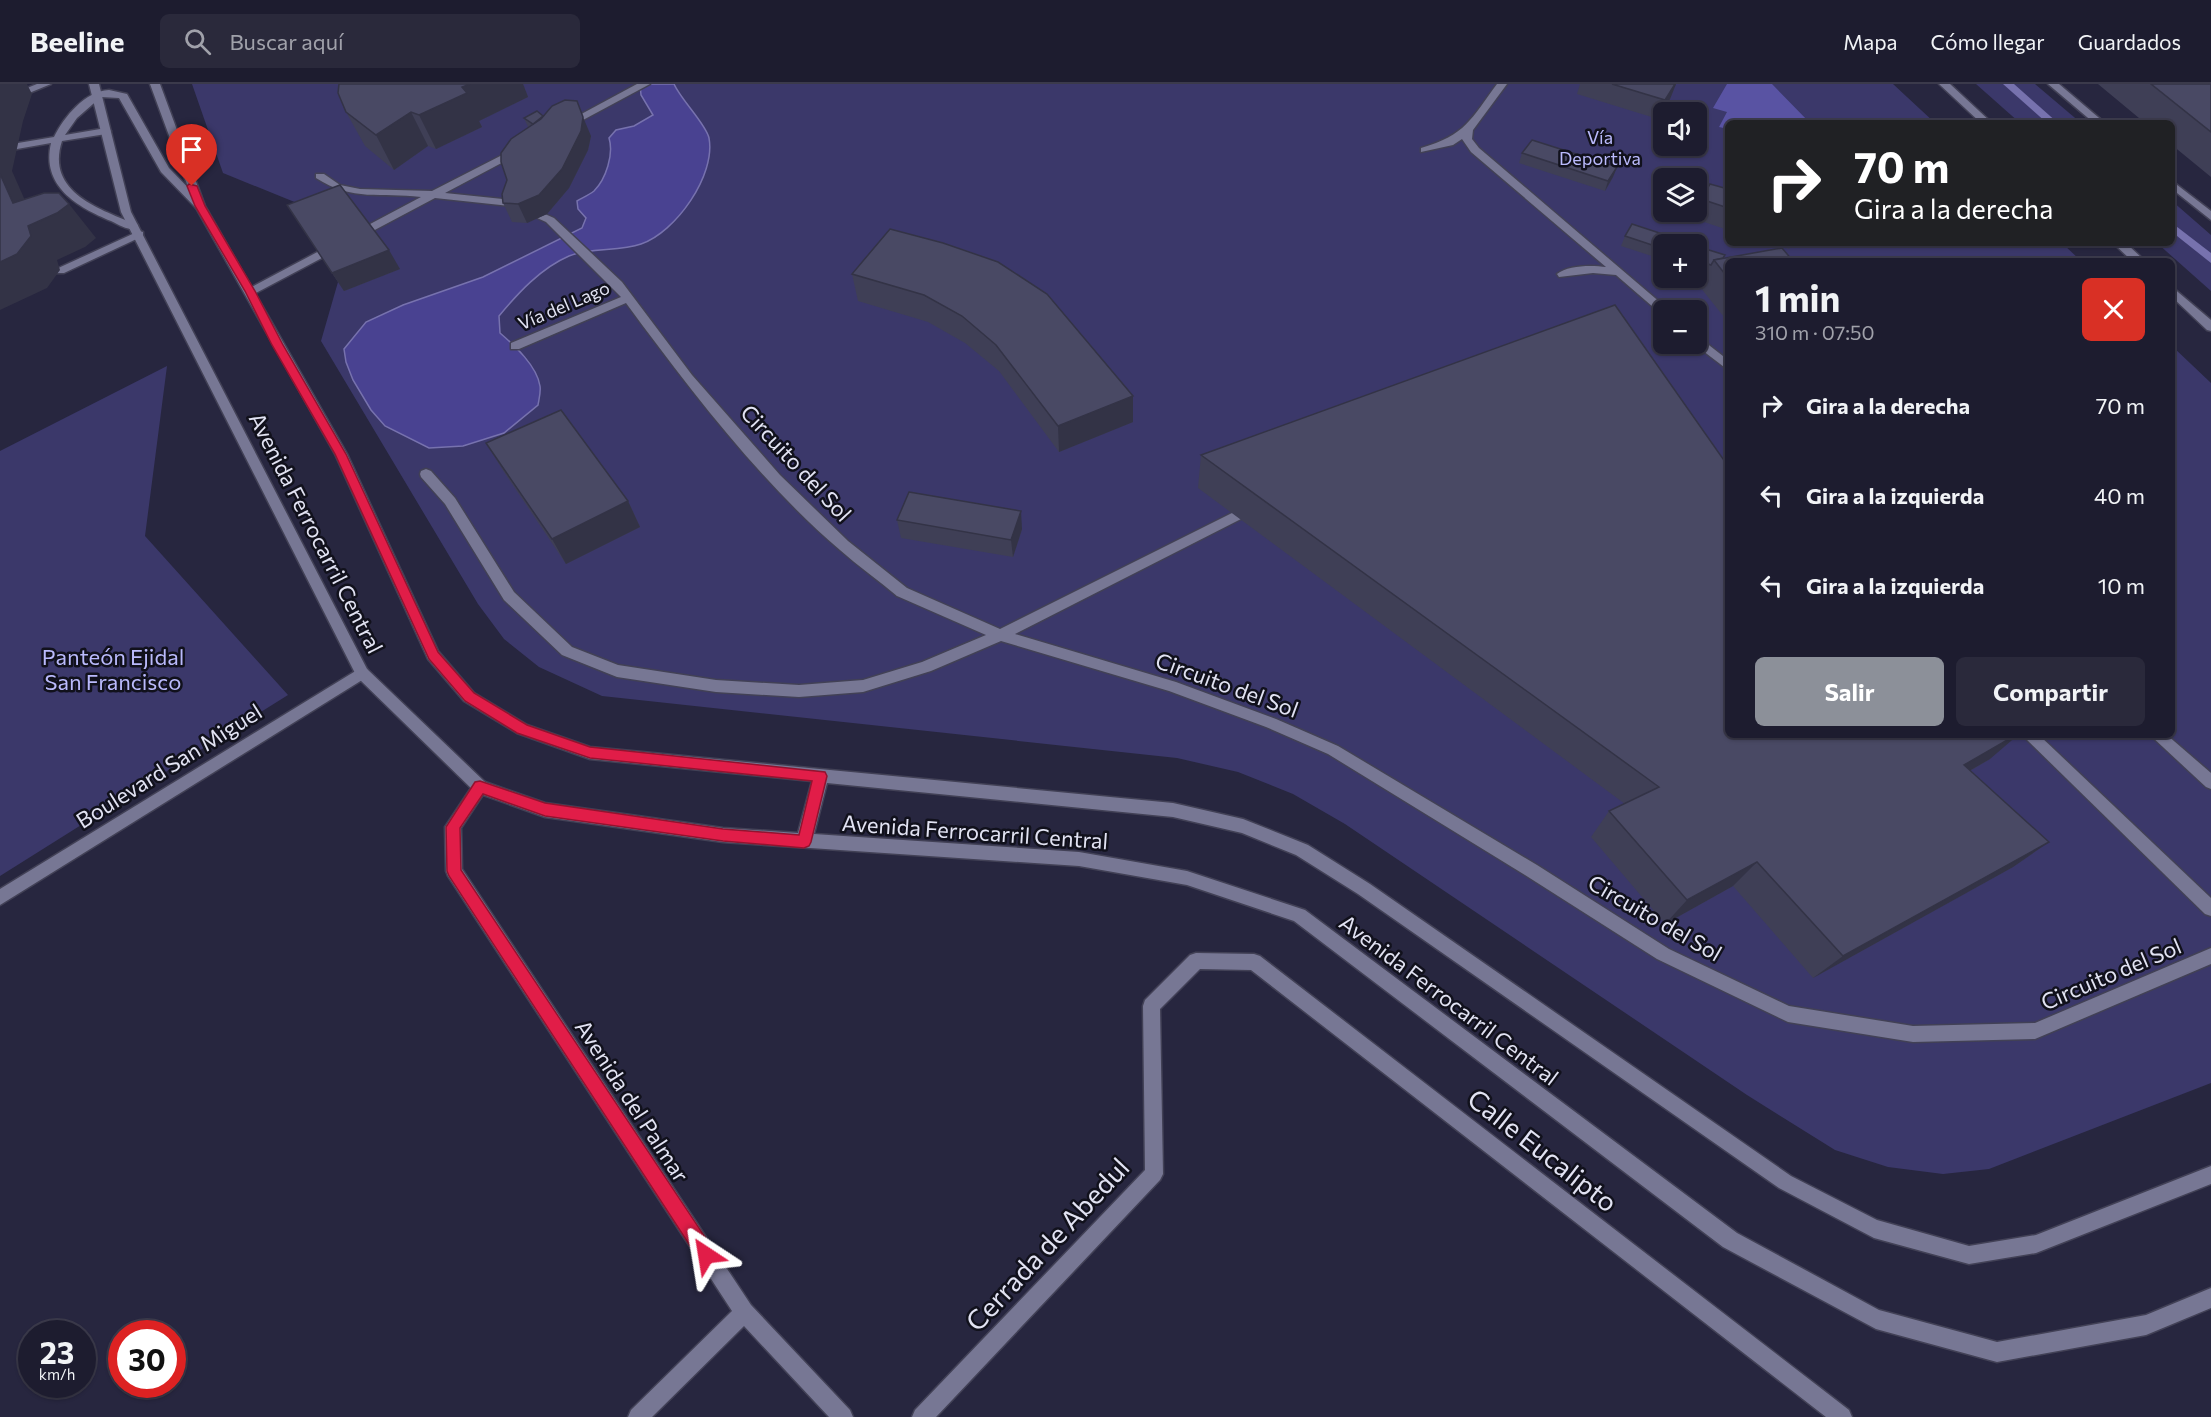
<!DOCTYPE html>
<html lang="es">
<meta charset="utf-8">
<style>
body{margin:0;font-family:Commissioner,sans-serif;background:#2a293b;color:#f1f3f6;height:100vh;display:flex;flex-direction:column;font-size:22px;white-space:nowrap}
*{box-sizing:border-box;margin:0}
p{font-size:20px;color:#a0a1aa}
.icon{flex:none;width:33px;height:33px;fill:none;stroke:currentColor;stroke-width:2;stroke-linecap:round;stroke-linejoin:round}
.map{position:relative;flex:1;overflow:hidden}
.panel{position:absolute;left:1725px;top:174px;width:450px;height:480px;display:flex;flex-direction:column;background:#1d1c2f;border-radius:9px;box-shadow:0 2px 4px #0004,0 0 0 2px #3b3a4b}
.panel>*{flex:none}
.top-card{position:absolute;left:1725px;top:36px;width:450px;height:126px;border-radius:9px;box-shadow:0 2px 4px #0004,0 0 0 2px #3b3a4b;background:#202124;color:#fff;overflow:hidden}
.buttons{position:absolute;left:1653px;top:18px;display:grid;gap:12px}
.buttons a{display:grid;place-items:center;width:54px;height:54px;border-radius:9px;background:#1d1c2f;box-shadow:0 2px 4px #0004,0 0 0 2px #3b3a4b;font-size:30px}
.speed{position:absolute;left:18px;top:1236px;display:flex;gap:12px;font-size:30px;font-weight:700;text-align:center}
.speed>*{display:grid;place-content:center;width:78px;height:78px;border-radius:50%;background:#1d1c2f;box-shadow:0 2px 4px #0004,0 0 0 2px #3b3a4b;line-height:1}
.speed small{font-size:15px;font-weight:400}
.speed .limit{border:9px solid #d22;background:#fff;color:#111}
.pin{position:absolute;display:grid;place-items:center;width:51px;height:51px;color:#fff;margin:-62px -26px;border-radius:50% 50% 50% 0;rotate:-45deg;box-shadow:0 0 6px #0007}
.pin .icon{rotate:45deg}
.me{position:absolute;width:66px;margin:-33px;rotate:327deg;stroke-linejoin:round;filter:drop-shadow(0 0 4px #0008)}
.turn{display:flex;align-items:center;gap:21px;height:126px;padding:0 30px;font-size:27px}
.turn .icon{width:78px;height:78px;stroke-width:2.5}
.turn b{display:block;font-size:42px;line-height:51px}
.round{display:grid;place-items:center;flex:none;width:63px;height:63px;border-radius:9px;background:#2a293b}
.headline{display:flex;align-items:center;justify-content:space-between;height:102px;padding:0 30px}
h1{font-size:36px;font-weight:700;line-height:45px}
.action{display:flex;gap:12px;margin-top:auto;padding:12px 30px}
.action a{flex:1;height:69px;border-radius:9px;background:#8c9099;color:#fff;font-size:24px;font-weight:700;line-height:69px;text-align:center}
.action a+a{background:#2a293b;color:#f1f3f6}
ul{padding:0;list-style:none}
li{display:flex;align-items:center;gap:18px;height:90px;padding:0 30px}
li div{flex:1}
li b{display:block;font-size:22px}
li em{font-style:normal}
header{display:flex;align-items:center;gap:36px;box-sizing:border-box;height:84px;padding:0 30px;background:#1d1c2f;border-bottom:2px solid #3b3a4b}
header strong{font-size:28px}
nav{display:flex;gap:33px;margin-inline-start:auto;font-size:21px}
.search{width:420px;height:54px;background:#2a293b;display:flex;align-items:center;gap:15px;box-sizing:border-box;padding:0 21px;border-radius:9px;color:#a0a1aa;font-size:22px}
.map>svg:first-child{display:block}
.green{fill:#3b386a;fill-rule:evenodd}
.forest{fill:#5953a3}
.water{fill:#494291;stroke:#7772ae;stroke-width:1.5}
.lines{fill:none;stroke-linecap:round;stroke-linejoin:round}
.stream{fill:#7772ae;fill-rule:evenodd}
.lane-casing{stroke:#424156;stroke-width:3}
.street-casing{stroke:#424156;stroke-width:3}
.secondary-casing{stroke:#424156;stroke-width:3}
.lane{fill:#777794;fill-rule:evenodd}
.street{fill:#777794;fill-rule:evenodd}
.secondary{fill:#777794;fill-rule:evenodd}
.wall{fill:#3f3f56}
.shaded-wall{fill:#333346}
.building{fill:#494964;stroke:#333346;stroke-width:1.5}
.route{fill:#e11d48;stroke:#92132f;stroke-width:1.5}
.labels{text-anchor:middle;stroke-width:5;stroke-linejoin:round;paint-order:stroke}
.far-park-label{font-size:18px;fill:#babafc;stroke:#11111c}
.far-street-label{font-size:18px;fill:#e2e3f3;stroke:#11111c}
.street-label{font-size:22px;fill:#e2e3f3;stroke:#11111c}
.park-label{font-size:22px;fill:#babafc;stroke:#11111c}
.near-street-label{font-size:27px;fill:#e2e3f3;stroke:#11111c}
</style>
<header>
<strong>Beeline</strong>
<div class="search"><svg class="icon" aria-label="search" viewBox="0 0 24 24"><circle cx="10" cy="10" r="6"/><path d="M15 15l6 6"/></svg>Buscar aquí</div>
<nav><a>Mapa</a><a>Cómo llegar</a><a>Guardados</a></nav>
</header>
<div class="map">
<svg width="2211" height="1333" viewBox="0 0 2211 1333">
<rect width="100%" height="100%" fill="#27263f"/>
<!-- green -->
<g class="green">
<path d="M 192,0 L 1893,0 L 1935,39 L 1728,39 L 1728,159 L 2062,159 L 2081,177 L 1728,177 L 1728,651 L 2172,651 L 2172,262 L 2211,299 L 2211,999 L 1989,1085 L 1943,1090 L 1888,1083 L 1835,1066 L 1747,1011 L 1345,740 L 1293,710 L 1238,688 L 1177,674 L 602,612 L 539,583 L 504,555 L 478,520 L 321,257 L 338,198 L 324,130 L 223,89 ZM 1664,28 L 1696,28 L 1696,62 L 1664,62 ZM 1664,94 L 1696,94 L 1696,128 L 1664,128 ZM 1664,160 L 1696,160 L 1696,194 L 1664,194 ZM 1664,226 L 1696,226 L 1696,260 L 1664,260 Z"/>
<path d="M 1976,0 L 2035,0 L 2081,39 L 2020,39 Z"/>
<path d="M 2172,117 L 2211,151 L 2211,207 L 2157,159 L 2172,159 Z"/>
<path d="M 167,282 L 145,452 L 288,611 L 0,792 L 0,367 Z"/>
</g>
<!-- forest -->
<path class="forest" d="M 1727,0 L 1772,0 L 1810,39 L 1728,39 L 1728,45 L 1719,43 L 1727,28 L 1713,24 Z"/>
<!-- water -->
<path class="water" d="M 640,0 L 674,0 C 681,16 706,40 709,54 C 716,91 676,148 641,160 C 619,168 591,163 569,172 C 541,184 518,209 499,232 L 500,249 C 515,262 537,282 540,302 C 541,308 539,315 538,321 L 504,349 L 463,362 L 429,364 L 385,342 L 371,326 L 353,296 L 346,278 L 344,265 L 366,238 L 403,221 L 483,193 L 582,144 L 586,134 L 578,125 L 577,117 C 582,114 589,111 594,107 C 606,95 614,70 609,54 L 616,46 L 634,42 L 653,31 L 641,11 Z"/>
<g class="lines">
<!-- stream -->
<g class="stream">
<path d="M 2003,0 L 2014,0 L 2058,39 L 2047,39 Z"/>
<path d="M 2172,139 L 2211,169 L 2211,179 L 2172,148 Z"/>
</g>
<defs>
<g id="lane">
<path d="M 37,0 L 51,0 L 0,21 L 0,15 Z"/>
<path d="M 109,6 L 127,10 L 169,84 L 204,120 L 204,124 L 196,124 L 161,88 L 119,14 L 101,13 L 77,34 L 65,51 L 106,44 L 111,47 L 106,50 L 62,57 C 45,109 102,126 138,141 L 138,145 C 129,147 119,141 111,137 C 77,123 41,102 51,59 L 0,68 L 0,62 L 54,53 C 64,33 85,7 109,6 Z"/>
<path d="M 139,147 L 143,148 L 143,152 L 64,189 L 56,189 L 54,186 Z"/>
<path d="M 426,385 L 431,387 L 455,414 L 514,508 L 572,563 L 618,581 L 716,596 L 799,601 L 863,596 L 922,578 L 986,551 L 897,512 L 895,508 L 897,504 L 907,504 L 1000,545 L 1236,427 L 1243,432 L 1241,435 L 1015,550 L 1176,598 L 1276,635 L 1338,662 L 1537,781 L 1669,865 L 1789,922 L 1913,942 L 2035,939 L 2211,864 L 2211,880 L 2035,955 L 1913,958 L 1788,938 L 1657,875 L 1525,791 L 1328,670 L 1266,643 L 1169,607 L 1001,557 L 931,587 L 863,608 L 799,613 L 716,608 L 617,593 L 562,571 L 504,516 L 445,420 L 421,393 L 420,390 L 421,387 Z"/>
<path d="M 2022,651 L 2039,651 L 2211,814 L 2211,832 L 2205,830 Z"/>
</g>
<g id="street">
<path d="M 637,0 L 650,0 L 570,43 L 561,41 Z"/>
<path d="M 1497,0 L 1507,0 L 1473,46 L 1472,55 L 1479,64 L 1669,226 L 1660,229 L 1616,191 L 1593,189 L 1559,193 L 1557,190 C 1568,181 1592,181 1606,183 L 1471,68 L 1462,55 L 1453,61 L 1421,68 L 1421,64 C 1466,51 1471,35 1497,0 Z"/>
<path d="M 518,63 L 522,64 L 522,68 L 445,109 L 513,116 L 554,134 L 622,198 L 692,291 L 780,391 L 848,457 L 907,504 L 909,508 L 907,512 L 897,512 C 878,496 858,482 840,466 C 760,398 688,303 626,219 L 519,265 L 511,265 L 511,259 L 621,213 L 546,138 L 511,122 L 435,114 L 254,210 L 246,210 L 244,207 L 421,113 C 381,108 353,118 316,94 L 316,90 L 324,90 L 340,101 L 360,105 L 432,107 Z"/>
<path d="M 1696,251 L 1728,276 L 1728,286 L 1694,260 L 1696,260 Z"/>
<path d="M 362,583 L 367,585 L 369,589 L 367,593 L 0,821 L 0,805 Z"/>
<path d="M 2150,651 L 2167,651 L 2211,689 L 2211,705 L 2206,703 Z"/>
<path d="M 480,696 L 485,698 L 488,703 L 461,744 L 462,785 L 751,1221 L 850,1326 L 853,1333 L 829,1333 L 744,1242 L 652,1333 L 628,1333 L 631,1326 L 732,1227 L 448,792 L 446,787 L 445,743 L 475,698 Z"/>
<path d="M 1196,869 L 1254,870 L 1260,872 L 1849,1326 L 1852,1333 L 1826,1333 L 1251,886 L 1200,885 L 1160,925 L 1163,1090 L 1160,1096 L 936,1333 L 912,1333 L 915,1326 L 1145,1086 L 1143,922 L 1145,916 L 1190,871 Z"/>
</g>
<g id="secondary">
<path d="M 89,0 L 99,0 L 131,128 L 367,585 L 485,698 L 545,719 L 723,744 L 798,749 L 812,697 L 590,675 L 517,649 L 464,617 L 428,575 L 335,370 L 195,122 L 150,0 L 160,0 L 205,122 L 347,370 L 438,567 L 474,609 L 527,641 L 590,663 L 1173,719 L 1243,735 L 1308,761 L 1370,800 L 1791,1092 L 1877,1136 L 1969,1162 L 2036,1151 L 2211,1082 L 2211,1100 L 2036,1169 L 1969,1180 L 1874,1154 L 1779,1104 L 1358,810 L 1296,771 L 1242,749 L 1173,733 L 827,699 L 814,750 L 1079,768 L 1187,787 L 1305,826 L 1737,1149 L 1879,1226 L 1997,1258 L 2146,1231 L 2211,1204 L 2211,1224 L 2146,1251 L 1997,1278 L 1876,1245 L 1723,1163 L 1294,837 L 1187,801 L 1079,782 L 723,758 L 545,733 L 475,708 L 357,593 L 121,128 Z"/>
<path d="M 1939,0 L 1950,0 L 1992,39 L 1981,39 Z"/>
<path d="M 2048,0 L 2059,0 L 2105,39 L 2094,39 Z"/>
<path d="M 2172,97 L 2211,127 L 2211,136 L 2172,105 Z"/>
<path d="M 2113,159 L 2126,159 L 2145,177 L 2132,177 Z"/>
<path d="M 2172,203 L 2211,236 L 2211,247 L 2207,246 L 2172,213 Z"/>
</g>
</defs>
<!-- lane casing -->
<use href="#lane" class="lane-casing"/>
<!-- street casing -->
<use href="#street" class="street-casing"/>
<!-- secondary casing -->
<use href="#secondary" class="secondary-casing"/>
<!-- lane -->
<use href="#lane" class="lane"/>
<!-- street -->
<use href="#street" class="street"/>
<!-- secondary -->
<use href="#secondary" class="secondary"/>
</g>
<!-- wall -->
<g class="wall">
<path d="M 339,0 L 523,0 L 528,13 L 479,37 L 482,43 L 436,65 L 428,62 L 394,86 L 365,62 L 346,28 Z"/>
<path d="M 1580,0 L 1676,0 L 1670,15 L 1658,35 L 1577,10 Z"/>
<path d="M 2098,0 L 2211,0 L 2211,93 L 2172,61 L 2172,39 L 2145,39 Z"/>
<path d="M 543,32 L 591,52 L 588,66 L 569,104 L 547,130 L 527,139 L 512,138 L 503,119 L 528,43 L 524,34 Z"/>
<path d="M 1522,69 L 1617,83 L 1613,93 L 1605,107 L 1519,79 Z"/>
<path d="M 1728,105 L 1728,146 L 1692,134 L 1695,128 L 1696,128 L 1696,124 L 1701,115 Z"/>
<path d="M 287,121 L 400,185 L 344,207 Z"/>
<path d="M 890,145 L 1133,312 L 1133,338 L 1059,368 L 999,287 L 965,259 L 928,238 L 858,217 L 852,190 Z"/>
<path d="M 1625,152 L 1664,160 L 1664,176 L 1621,162 Z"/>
<path d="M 1769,159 L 1792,159 L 1789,165 Z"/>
<path d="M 1696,162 L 1728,177 L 1728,238 L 1700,203 L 1706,191 L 1696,187 Z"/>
<path d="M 486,359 L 628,417 L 640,443 L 566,480 L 502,385 Z"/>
<path d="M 1201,371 L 1728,651 L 1990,675 L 1970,687 L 2049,758 L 2013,783 L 1813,894 L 1733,802 L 1665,840 L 1591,753 L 1609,727 L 1625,720 L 1198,404 Z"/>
<path d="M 897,436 L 1022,445 L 1013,473 L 901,454 Z"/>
</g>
<!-- shaded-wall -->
<g class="shaded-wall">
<path d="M 0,0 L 27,0 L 32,10 L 23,37 L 12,87 L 35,139 L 69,120 L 96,154 L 85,163 L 57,176 L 60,186 L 47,204 L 0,226 L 0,178 L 13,119 L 0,90 Z"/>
<path d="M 470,0 L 523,0 L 528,13 L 479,37 L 482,43 L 436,65 L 419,31 L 462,3 Z"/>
<path d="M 1675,0 L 1676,0 L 1670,15 L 1658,35 L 1665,16 Z"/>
<path d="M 411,28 L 428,62 L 394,86 L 376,51 Z"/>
<path d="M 583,33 L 591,52 L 588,66 L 569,104 L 547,130 L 527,139 L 518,120 Z"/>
<path d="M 1617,83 L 1613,93 L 1605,107 L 1608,97 Z"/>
<path d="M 389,166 L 400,185 L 344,207 L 332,189 Z"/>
<path d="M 1133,312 L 1133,338 L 1059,368 L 1058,342 Z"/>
<path d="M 628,417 L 640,443 L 566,480 L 552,455 Z"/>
<path d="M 1021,427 L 1022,445 L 1013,473 L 1011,456 Z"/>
<path d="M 2016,651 L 2018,651 L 1990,675 L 1932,708 L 1964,681 Z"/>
<path d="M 2049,758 L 2013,783 L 1813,894 L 1843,872 Z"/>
<path d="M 1757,778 L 1733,802 L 1665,840 L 1687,816 Z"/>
</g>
<!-- building -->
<g class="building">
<path d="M 339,0 L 470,0 L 462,3 L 467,9 L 419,31 L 411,28 L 376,51 L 346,28 L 338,9 Z"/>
<path d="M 1612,0 L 1675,0 L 1665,16 Z"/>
<path d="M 2151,0 L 2211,0 L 2211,48 Z"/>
<path d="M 565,16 L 577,17 L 583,33 L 581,47 L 562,85 L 539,111 L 518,120 L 503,119 L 502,110 L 507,96 L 501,78 L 501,69 L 511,55 L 541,35 L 552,22 Z"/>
<path d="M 537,27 L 543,32 L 533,40 L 524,34 Z"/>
<path d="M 1749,36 L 1759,39 L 1747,39 Z"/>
<path d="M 1532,56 L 1617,83 L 1608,97 L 1522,69 Z"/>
<path d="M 0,90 L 13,119 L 44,109 L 59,109 L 69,120 L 57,129 L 28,142 L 31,152 L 17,170 L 0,178 Z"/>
<path d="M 1710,100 L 1728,105 L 1728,124 L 1701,115 Z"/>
<path d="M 340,101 L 389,166 L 332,189 L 287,121 Z"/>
<path d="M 1632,140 L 1693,160 L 1664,160 L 1664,165 L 1625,152 Z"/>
<path d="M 890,145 L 943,159 L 998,178 L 1047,210 L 1133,312 L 1058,342 L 996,261 L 962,232 L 924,211 L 852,190 Z"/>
<path d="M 1696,162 L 1725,171 L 1723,174 L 1714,176 L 1711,181 L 1696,176 Z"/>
<path d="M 1782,164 L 1793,177 L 1728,177 L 1728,194 L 1714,176 Z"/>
<path d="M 1615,221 L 1728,382 L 1728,651 L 2016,651 L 1964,681 L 2049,758 L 1843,872 L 1757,778 L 1687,816 L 1609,727 L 1659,703 L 1201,371 Z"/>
<path d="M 561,326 L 628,417 L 552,455 L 486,359 Z"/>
<path d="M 909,408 L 1021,427 L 1011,456 L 897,436 Z"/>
</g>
<!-- route -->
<path class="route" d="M 189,100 L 197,102 L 205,122 L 255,207 L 283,261 L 346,370 L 438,568 L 474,609 L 527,641 L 590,663 L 825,688 L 827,692 L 811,758 L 809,762 L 804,764 L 723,757 L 545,732 L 483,710 L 460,744 L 461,786 L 713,1165 L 715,1171 L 713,1177 L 706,1179 L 700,1177 L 449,792 L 447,787 L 446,743 L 475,698 L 480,697 L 545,719 L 723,745 L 799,751 L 812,697 L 590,674 L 517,649 L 465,617 L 429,575 L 335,370 L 272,261 L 245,207 L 195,122 L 187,102 Z"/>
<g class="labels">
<!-- far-park labels -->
<g class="far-park-label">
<text x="1600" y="60">Vía<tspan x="1600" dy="21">Deportiva</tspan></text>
</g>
<!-- far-street labels -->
<g class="far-street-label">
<text transform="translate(564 222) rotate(-23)" y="6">Vía del Lago</text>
</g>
<!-- street labels -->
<g class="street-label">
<text transform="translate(796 379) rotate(47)" y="8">Circuito del Sol</text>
<text transform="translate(316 449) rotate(63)" y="8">Avenida Ferrocarril Central</text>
<text transform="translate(1227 601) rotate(20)" y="8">Circuito del Sol</text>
<text transform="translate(169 682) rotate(-32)" y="8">Boulevard San Miguel</text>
<text transform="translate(975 748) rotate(4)" y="8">Avenida Ferrocarril Central</text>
<text transform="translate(1655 834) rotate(30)" y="8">Circuito del Sol</text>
<text transform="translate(2111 890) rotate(-23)" y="8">Circuito del Sol</text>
<text transform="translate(1449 916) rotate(37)" y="8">Avenida Ferrocarril Central</text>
<text transform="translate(632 1017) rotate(57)" y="8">Avenida del Palmar</text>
</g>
<!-- park labels -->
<g class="park-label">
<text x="113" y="581">Panteón Ejidal<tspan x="113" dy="25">San Francisco</tspan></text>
</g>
<!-- near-street labels -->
<g class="near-street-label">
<text transform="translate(1542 1067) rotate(38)" y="9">Calle Eucalipto</text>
<text transform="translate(1048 1161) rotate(-47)" y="9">Cerrada de Abedul</text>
</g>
</g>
</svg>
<div class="buttons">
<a><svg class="icon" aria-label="sound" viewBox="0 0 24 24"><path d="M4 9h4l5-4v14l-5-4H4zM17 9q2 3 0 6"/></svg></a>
<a><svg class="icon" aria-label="layers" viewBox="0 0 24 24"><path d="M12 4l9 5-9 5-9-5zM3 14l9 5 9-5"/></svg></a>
<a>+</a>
<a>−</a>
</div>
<div class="speed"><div>23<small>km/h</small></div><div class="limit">30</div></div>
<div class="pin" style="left:192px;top:102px;background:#d93025"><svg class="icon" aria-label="arrive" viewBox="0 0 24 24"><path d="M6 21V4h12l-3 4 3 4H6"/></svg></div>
<svg class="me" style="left:706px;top:1171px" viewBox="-20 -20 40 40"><path d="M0-17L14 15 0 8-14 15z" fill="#e11d48" stroke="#fff" stroke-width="4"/></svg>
<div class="top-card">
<div class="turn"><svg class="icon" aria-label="right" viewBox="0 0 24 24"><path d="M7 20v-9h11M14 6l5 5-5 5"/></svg><div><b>70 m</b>Gira a la derecha</div></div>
</div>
<section class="panel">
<div class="headline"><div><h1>1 min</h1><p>310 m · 07:50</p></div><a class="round" style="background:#d93025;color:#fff"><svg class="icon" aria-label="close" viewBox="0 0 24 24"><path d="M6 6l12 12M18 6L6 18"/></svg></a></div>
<ul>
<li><svg class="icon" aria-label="right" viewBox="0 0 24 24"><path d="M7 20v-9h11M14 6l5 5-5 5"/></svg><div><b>Gira a la derecha</b></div><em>70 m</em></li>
<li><svg class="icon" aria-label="left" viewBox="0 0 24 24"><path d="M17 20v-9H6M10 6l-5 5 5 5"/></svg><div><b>Gira a la izquierda</b></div><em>40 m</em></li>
<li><svg class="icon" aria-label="left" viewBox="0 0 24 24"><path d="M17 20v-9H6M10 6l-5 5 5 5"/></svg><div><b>Gira a la izquierda</b></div><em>10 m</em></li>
</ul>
<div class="action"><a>Salir</a><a>Compartir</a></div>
</section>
</div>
